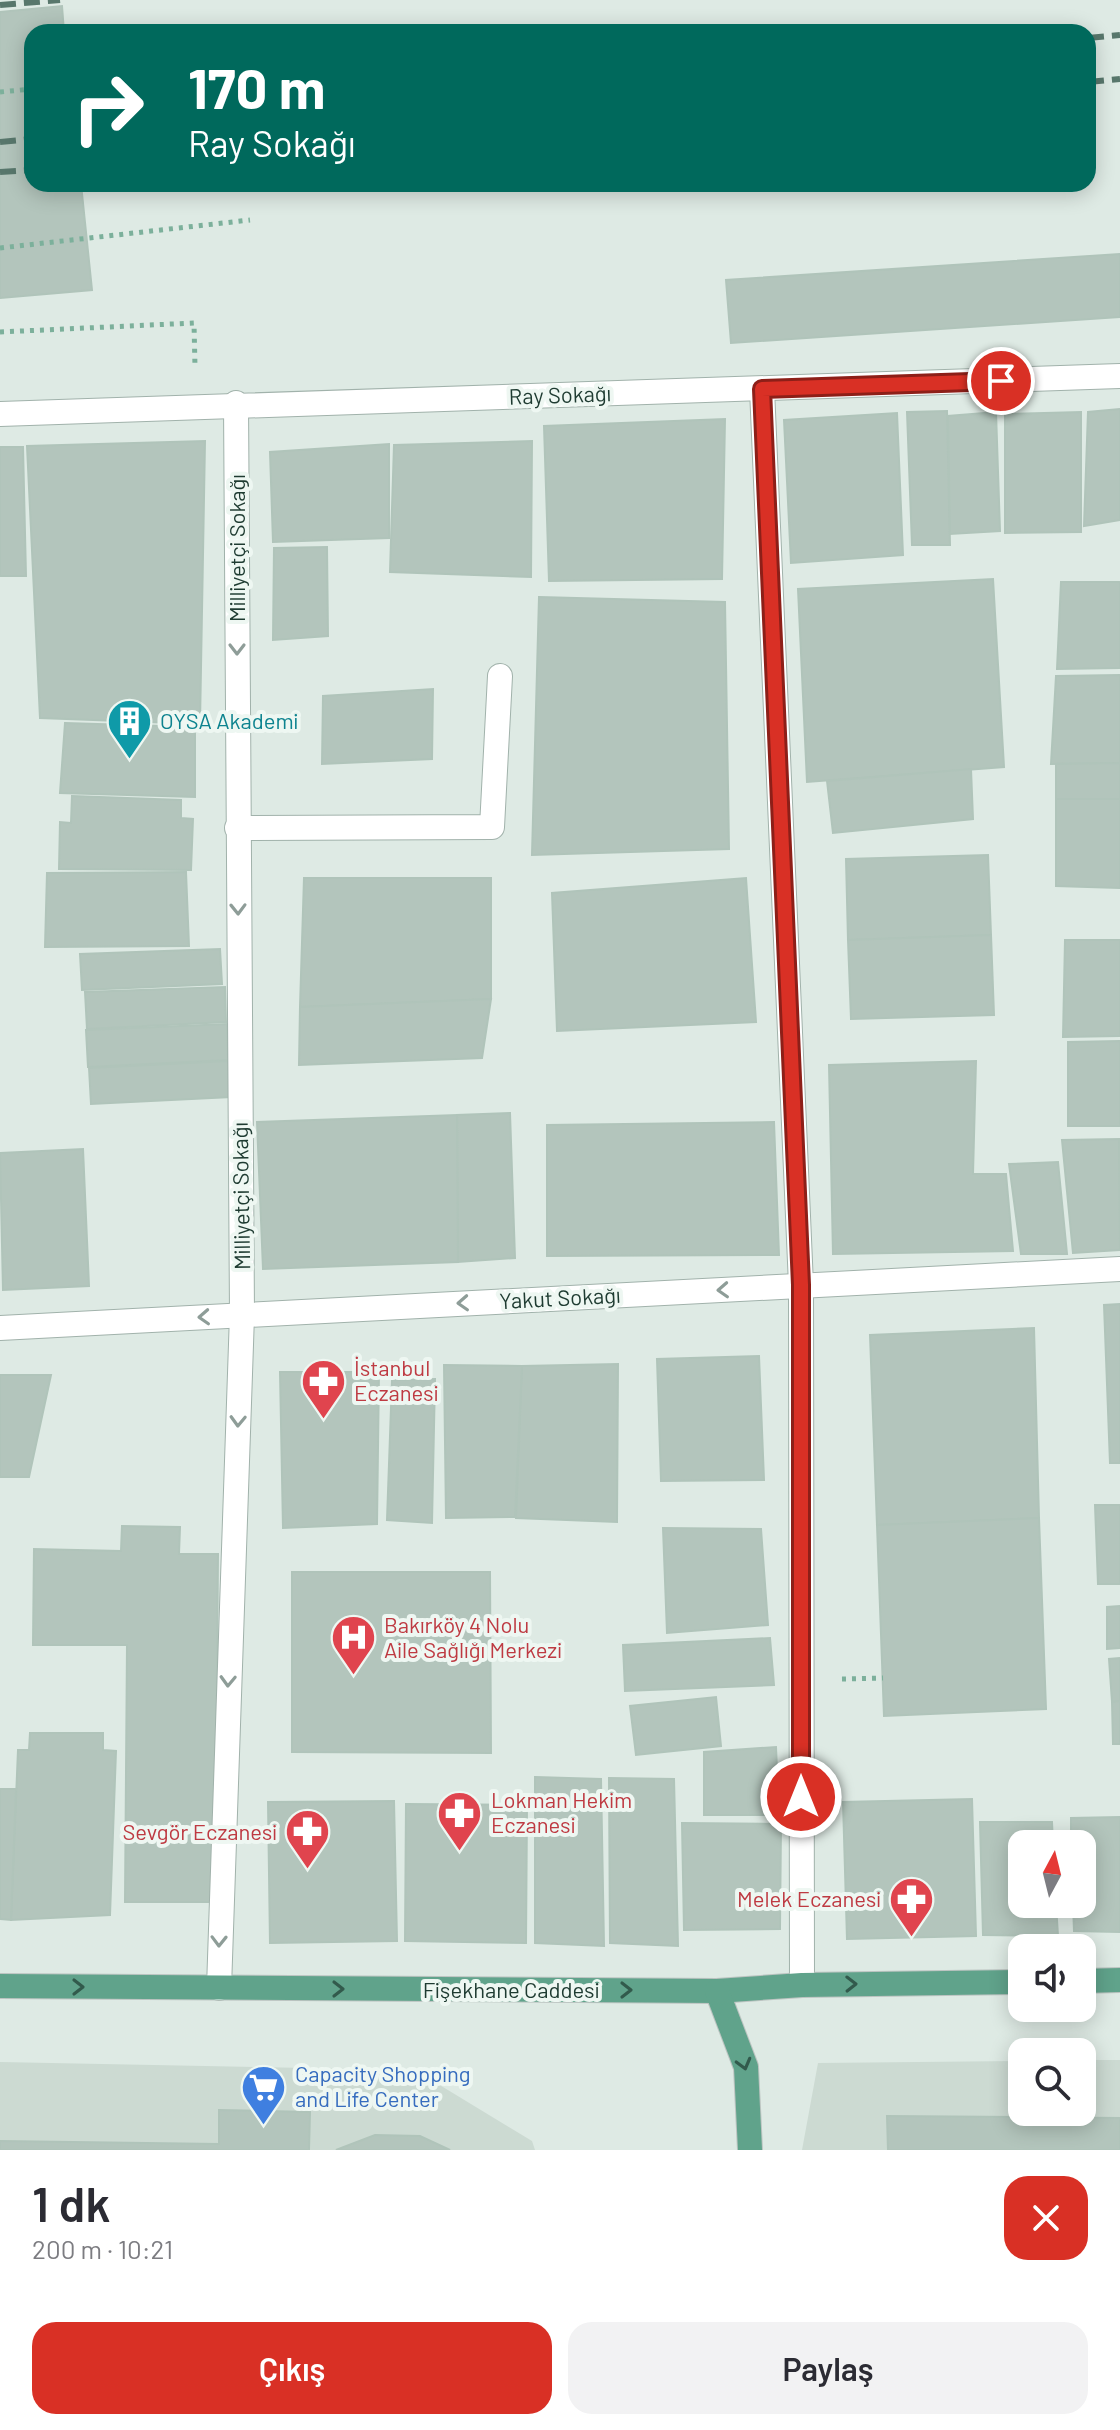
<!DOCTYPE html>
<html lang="tr">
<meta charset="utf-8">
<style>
body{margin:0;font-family:Barlow,sans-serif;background:#f2f2f3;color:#2b2b33;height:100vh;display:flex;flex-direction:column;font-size:30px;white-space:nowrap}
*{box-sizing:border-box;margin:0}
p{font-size:26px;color:#7c7c81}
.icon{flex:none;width:44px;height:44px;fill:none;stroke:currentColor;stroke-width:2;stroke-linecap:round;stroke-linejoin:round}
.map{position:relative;height:2150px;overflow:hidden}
.panel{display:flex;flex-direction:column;background:#fff;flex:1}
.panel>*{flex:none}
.hud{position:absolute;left:24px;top:24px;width:1072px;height:168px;border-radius:24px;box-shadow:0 4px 20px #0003;background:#00695c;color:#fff;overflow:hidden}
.needle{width:52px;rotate:7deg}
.buttons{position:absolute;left:1008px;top:1830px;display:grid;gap:16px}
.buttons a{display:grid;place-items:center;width:88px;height:88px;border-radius:16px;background:#fff;box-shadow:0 4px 20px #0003;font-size:40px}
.pin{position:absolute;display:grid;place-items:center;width:68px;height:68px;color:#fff;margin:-34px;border:4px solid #fff;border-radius:50%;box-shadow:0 2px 8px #0007}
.me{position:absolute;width:88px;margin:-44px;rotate:0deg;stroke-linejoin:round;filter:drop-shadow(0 0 6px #0008)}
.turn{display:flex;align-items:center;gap:28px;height:168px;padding:0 32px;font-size:36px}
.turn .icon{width:104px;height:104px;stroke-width:2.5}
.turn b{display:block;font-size:56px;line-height:68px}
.round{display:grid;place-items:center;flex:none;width:84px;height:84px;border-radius:24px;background:#f2f2f3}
.overview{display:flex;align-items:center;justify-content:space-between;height:136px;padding:0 32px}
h1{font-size:48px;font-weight:600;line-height:60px}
.button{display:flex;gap:16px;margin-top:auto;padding:16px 32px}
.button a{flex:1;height:92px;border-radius:24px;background:#d93025;color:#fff;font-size:32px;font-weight:600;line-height:92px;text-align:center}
.button a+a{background:#f2f2f3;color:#2b2b33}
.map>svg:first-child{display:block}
.built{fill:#ccdad2}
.building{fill:#b3c5bc;stroke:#b0c4ba;stroke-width:2}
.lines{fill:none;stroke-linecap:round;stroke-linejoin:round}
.minor-casing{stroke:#a1b2ab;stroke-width:26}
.major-casing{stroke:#bcc4c1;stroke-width:26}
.path{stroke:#7cb09b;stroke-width:5;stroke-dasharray:4 6;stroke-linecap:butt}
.minor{stroke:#fff;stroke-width:24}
.major{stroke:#60a38b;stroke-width:24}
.rail{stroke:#58776c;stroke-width:6;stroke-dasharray:16 8;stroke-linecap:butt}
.oneway{stroke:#8e9d98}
.oneway2{stroke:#325a4c}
.route-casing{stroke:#8d1f18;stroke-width:20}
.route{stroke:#d93025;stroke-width:14}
.labels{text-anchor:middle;stroke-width:8;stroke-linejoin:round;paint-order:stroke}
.street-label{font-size:22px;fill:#1e3b31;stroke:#eef7f2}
.culture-label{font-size:22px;fill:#0d838f;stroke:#eef7f2;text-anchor:start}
.health-label{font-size:22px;fill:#be3a42;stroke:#eef7f2;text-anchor:start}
.shop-label{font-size:22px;fill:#366cbe;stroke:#eef7f2;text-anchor:start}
</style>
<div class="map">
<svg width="1120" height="2150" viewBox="0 0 1120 2150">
<rect width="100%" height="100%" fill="#deeae4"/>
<!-- built -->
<g class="built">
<path d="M 1082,2060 L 1120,2060 L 1120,2150 L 802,2150 L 818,2063 L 1022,2061 L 1022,2112 L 1082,2112 Z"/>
<path d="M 0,2062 L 415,2070 L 532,2141 L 535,2150 L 0,2150 Z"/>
</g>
<!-- building -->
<g class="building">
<path d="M 62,6 L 64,32 L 32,32 L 32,184 L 81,184 L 92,290 L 0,298 L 0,12 Z"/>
<path d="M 1120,254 L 1120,317 L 731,343 L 726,280 Z"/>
<path d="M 1120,409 L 1120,520 L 1084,526 L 1088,412 Z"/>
<path d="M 947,411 L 950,545 L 912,545 L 907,412 Z"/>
<path d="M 996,412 L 1000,531 L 950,534 L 948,416 Z"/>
<path d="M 1081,412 L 1081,532 L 1005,533 L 1005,414 Z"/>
<path d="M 897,413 L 903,555 L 791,563 L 784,420 Z"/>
<path d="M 725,419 L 722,579 L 549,581 L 544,426 Z"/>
<path d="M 205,441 L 200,724 L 40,718 L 27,446 Z"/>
<path d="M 532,441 L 531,577 L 390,572 L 394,445 Z"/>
<path d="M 389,444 L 389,538 L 273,542 L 270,452 Z"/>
<path d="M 0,447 L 23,447 L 26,576 L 0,576 Z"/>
<path d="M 327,547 L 328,636 L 273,640 L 274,548 Z"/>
<path d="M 993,579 L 1004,767 L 807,782 L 798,589 Z"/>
<path d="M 1061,582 L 1120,582 L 1120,668 L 1057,669 Z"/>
<path d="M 539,597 L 725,602 L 729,849 L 532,855 Z"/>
<path d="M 1120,675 L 1120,763 L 1051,764 L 1056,676 Z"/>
<path d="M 433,689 L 432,759 L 322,764 L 323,696 Z"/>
<path d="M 65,723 L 195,727 L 195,797 L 60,793 Z"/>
<path d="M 1120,763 L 1120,799 L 1056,799 L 1056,764 Z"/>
<path d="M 971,769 L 973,819 L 833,833 L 827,781 Z"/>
<path d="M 72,796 L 181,800 L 181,818 L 193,819 L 191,870 L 59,869 L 60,822 L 71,823 Z"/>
<path d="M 1056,799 L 1120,799 L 1120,888 L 1056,886 Z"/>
<path d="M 988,855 L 991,935 L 848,940 L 846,859 Z"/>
<path d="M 186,872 L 189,946 L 45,947 L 47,873 Z"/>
<path d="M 304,878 L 491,878 L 491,999 L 300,1007 Z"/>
<path d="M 746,878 L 756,1022 L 557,1031 L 552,893 Z"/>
<path d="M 991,935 L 994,1015 L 851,1019 L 848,940 Z"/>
<path d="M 1065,940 L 1120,940 L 1120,1036 L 1063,1037 Z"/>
<path d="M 220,949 L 222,984 L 82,990 L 80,954 Z"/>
<path d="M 225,987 L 226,1022 L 87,1029 L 85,992 Z"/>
<path d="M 491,999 L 482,1058 L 299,1065 L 300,1007 Z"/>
<path d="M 227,1024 L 228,1060 L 88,1067 L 86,1030 Z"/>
<path d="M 1120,1041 L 1120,1126 L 1068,1126 L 1068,1042 Z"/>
<path d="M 229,1061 L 231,1097 L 91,1104 L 89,1068 Z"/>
<path d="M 976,1061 L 973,1174 L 1006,1174 L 1013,1251 L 833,1254 L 829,1065 Z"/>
<path d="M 510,1113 L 515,1258 L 458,1262 L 457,1115 Z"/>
<path d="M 457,1115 L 458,1262 L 263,1269 L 257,1122 Z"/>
<path d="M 774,1122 L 779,1255 L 547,1256 L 547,1125 Z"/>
<path d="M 1119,1139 L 1120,1250 L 1073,1253 L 1062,1140 Z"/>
<path d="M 83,1149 L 89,1286 L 3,1290 L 0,1153 Z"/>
<path d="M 1058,1162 L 1067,1254 L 1021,1254 L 1009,1164 Z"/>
<path d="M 1120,1304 L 1120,1463 L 1110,1463 L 1104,1305 Z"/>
<path d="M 1034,1328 L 1039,1518 L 877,1525 L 870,1335 Z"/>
<path d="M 759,1356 L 764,1480 L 661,1481 L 657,1359 Z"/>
<path d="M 618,1364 L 617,1522 L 516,1518 L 522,1366 Z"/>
<path d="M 444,1365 L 522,1366 L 515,1517 L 446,1518 Z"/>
<path d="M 280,1372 L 379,1372 L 377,1524 L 283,1528 Z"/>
<path d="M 0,1375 L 51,1375 L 29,1477 L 0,1477 Z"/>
<path d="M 435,1379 L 432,1523 L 387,1520 L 392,1380 Z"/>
<path d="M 1095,1505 L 1120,1505 L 1120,1584 L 1098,1584 Z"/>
<path d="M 1039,1518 L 1046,1709 L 884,1716 L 877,1525 Z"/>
<path d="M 122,1526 L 180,1527 L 179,1554 L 218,1554 L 215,1902 L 125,1902 L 127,1645 L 33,1645 L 34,1549 L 121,1551 Z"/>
<path d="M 663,1528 L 761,1529 L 768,1625 L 667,1633 Z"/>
<path d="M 292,1572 L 490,1572 L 491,1753 L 292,1752 Z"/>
<path d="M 1120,1606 L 1120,1648 L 1107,1649 L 1107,1607 Z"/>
<path d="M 770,1638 L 774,1685 L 625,1691 L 623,1645 Z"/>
<path d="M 1120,1658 L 1120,1701 L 1112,1702 L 1109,1659 Z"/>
<path d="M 716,1697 L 721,1746 L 636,1755 L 630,1706 Z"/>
<path d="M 1120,1701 L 1120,1744 L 1113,1744 L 1112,1702 Z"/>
<path d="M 30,1733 L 103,1733 L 103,1750 L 116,1751 L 110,1915 L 11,1920 L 18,1750 L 29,1750 Z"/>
<path d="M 776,1747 L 779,1815 L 704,1815 L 704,1752 Z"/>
<path d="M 535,1777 L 601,1779 L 604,1946 L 535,1943 Z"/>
<path d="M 609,1778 L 674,1779 L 678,1946 L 610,1943 Z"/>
<path d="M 0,1789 L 16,1789 L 11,1920 L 0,1919 Z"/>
<path d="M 972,1799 L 976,1936 L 847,1939 L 843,1802 Z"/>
<path d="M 394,1801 L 397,1941 L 270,1943 L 268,1802 Z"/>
<path d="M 406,1804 L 527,1805 L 526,1943 L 405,1941 Z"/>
<path d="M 1120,1817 L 1120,1932 L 1074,1931 L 1073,1904 L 1082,1904 L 1082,1844 L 1071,1844 L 1071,1818 Z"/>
<path d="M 980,1822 L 1052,1822 L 1053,1844 L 1022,1844 L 1022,1904 L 1056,1904 L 1058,1936 L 983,1935 Z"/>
<path d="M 682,1823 L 781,1824 L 780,1929 L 684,1930 Z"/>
<path d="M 219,2110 L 310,2112 L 309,2150 L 0,2150 L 0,2141 L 219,2144 Z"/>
<path d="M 887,2116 L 1120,2118 L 1120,2150 L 888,2150 Z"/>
<path d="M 375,2135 L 420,2136 L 450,2150 L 336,2150 Z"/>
</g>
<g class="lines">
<defs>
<g id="minor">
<path d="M 762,389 L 801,1285 L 802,1985"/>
<path d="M 0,414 L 1120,376"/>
<path d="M 237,828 L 492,827 L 500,676"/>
<path d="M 0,1328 L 1120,1269"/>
<path d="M 219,1988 L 242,1315 L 236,403"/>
</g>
<g id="major">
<path d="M 1082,1981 L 1120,1980"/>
<path d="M 0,1986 L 717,1991 L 802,1985 L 1022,1982"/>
<path d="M 717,1991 L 746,2067 L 750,2150"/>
</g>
</defs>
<!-- minor casing -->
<use href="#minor" class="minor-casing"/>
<!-- major casing -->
<use href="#major" class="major-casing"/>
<!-- path -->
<g class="path">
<path d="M 0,92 L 32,89"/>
<path d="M 0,248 L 250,220"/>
<path d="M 0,332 L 194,323 L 195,367"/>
<path d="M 842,1679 L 883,1678"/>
</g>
<!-- minor -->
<use href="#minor" class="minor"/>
<!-- major -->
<use href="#major" class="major"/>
<!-- rail -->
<g class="rail">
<path d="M 0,5 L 60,0"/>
<path d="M 1088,38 L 1120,35"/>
<path d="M 1088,82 L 1120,79"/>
<path d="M 0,142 L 32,139"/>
<path d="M 0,172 L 32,170"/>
</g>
</g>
<!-- one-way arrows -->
<defs><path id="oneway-chevron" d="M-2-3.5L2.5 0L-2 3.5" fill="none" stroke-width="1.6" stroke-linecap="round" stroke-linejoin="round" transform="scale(2)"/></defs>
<g class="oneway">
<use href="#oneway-chevron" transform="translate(237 649) rotate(90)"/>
<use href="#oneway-chevron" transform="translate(238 909) rotate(89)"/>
<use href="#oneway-chevron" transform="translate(723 1290) rotate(177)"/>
<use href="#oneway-chevron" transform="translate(463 1303) rotate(177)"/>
<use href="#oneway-chevron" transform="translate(204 1317) rotate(177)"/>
<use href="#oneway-chevron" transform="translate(238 1421) rotate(92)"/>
<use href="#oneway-chevron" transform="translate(228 1681) rotate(92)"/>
<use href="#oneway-chevron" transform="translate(219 1941) rotate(91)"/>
</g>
<g class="oneway2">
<use href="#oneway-chevron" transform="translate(851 1984) rotate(-1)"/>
<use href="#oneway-chevron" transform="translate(78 1987)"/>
<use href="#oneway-chevron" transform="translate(338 1989)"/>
<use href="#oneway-chevron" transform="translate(626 1990)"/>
<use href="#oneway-chevron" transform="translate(744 2064) rotate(75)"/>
</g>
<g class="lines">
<defs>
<path id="route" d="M 801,1797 L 801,1285 L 762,389 L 1001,381"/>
</defs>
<!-- route casing -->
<use href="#route" class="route-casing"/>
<!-- route -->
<use href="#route" class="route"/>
</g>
<!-- icons -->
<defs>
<symbol id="building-pin" viewBox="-11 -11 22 30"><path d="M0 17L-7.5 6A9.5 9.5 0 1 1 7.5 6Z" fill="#0f9aa8" stroke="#eef7f2"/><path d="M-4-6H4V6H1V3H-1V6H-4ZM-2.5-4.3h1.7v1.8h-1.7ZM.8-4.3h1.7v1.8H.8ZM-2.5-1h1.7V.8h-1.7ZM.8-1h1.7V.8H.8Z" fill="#fff"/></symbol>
<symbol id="pharmacy-pin" viewBox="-11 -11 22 30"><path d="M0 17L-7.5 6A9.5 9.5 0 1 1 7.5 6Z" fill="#e0444e" stroke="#eef7f2"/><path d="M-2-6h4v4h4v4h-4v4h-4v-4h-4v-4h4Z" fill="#fff"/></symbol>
<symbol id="hospital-pin" viewBox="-11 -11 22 30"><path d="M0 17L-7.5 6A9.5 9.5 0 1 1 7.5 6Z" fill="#e0444e" stroke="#eef7f2"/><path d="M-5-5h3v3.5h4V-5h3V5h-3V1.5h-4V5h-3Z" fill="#fff"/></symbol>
<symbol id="supermarket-pin" viewBox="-11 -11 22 30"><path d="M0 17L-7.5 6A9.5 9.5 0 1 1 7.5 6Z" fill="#3f7fe0" stroke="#eef7f2"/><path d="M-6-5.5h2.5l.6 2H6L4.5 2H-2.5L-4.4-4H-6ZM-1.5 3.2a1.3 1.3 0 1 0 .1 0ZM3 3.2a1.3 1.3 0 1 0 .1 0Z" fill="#fff"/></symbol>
</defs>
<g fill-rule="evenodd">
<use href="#building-pin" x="104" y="696" width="51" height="69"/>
<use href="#pharmacy-pin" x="298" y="1356" width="51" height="69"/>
<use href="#hospital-pin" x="328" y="1612" width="51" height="69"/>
<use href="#pharmacy-pin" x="434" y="1788" width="51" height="69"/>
<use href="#pharmacy-pin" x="282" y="1806" width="51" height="69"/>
<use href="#pharmacy-pin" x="886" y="1874" width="51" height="69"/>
<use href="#supermarket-pin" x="238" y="2062" width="51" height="69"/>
</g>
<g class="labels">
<!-- street labels -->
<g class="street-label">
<text transform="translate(560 395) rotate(-2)" y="8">Ray Sokağı</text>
<text transform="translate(237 548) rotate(-90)" y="8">Milliyetçi Sokağı</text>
<text transform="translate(241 1196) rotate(-91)" y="8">Milliyetçi Sokağı</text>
<text transform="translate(560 1298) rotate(-3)" y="8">Yakut Sokağı</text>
<text x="511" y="1998">Fişekhane Caddesi</text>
</g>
<!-- culture labels -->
<g class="culture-label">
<text x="160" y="729">OYSA Akademi</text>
</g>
<!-- health labels -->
<g class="health-label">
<text x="354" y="1376">İstanbul<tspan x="354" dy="25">Eczanesi</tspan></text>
<text x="384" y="1633">Bakırköy 4 Nolu<tspan x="384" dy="25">Aile Sağlığı Merkezi</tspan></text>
<text x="491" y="1808">Lokman Hekim<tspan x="491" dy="25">Eczanesi</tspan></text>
<text x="277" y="1840" text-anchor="end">Sevgör Eczanesi</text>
<text x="881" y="1907" text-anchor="end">Melek Eczanesi</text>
</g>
<!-- shop labels -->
<g class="shop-label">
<text x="295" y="2082">Capacity Shopping<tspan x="295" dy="25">and Life Center</tspan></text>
</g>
</g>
</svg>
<div class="buttons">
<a><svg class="needle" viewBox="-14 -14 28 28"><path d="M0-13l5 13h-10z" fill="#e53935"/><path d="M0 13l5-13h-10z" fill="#7c7c81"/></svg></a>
<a><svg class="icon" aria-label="sound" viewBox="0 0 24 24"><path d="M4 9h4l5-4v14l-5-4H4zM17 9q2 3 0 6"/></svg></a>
<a><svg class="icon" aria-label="search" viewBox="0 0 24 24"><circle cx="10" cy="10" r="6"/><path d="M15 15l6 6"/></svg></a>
</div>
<div class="pin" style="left:1001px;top:381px;background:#d93025"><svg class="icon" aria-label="arrive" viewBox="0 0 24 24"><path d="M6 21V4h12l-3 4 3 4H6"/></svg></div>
<svg class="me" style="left:801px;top:1797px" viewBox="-20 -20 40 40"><circle r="17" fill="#d93025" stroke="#fff" stroke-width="3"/><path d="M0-11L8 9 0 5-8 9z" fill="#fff"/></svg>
<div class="hud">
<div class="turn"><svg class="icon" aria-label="right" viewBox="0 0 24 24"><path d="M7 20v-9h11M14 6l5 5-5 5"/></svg><div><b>170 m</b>Ray Sokağı</div></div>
</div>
</div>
<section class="panel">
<div class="overview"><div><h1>1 dk</h1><p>200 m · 10:21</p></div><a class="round" style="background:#d93025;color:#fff"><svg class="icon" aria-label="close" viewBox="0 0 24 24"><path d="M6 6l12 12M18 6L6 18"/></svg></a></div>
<div class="button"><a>Çıkış</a><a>Paylaş</a></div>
</section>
